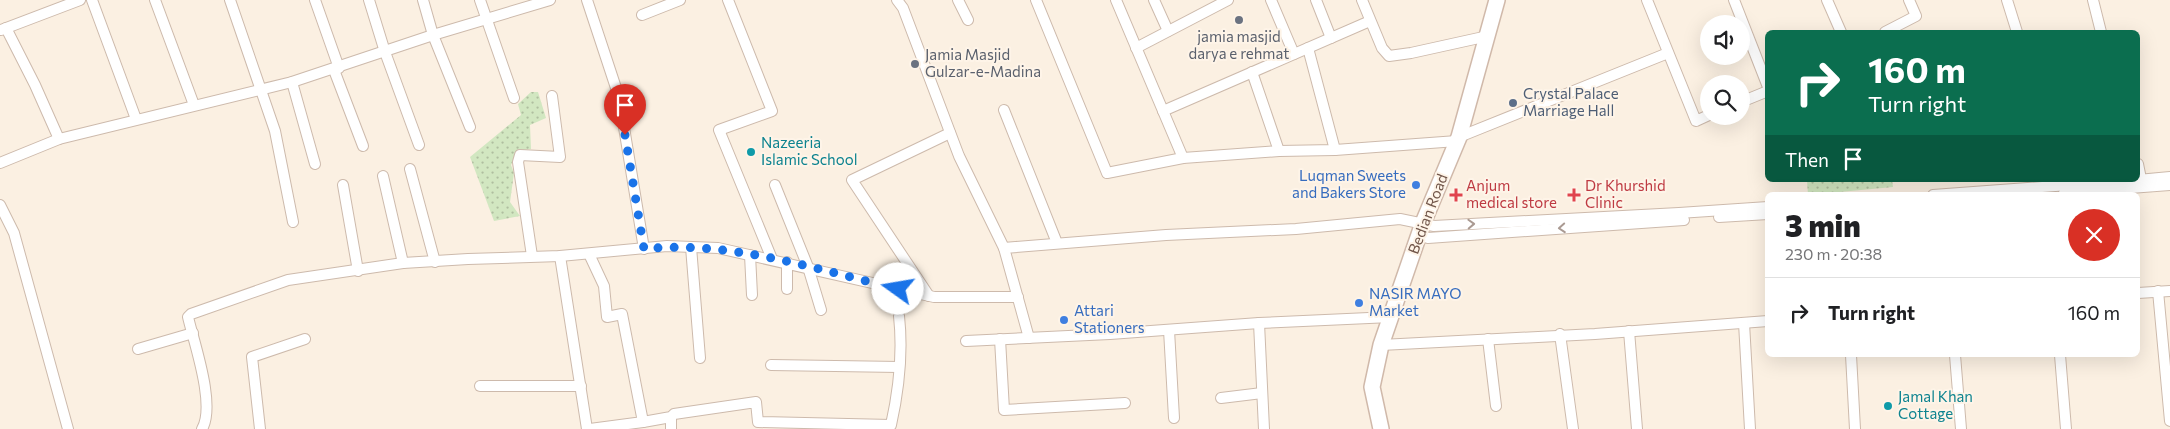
<!DOCTYPE html>
<meta charset="utf-8">
<style>
body{margin:0;font-family:Commissioner,sans-serif;background:#f2f2f2;color:#202124;height:100vh;display:flex;flex-direction:column;font-size:19px;white-space:nowrap}
*{box-sizing:border-box;margin:0}
p{font-size:16px;color:#757577}
.icon{flex:none;width:28px;height:28px;fill:none;stroke:currentColor;stroke-width:2;stroke-linecap:round;stroke-linejoin:round}
.map{position:relative;flex:1;overflow:hidden}
.sheet{position:absolute;left:1765px;top:192px;width:375px;height:165px;display:flex;flex-direction:column;background:#fff;border-radius:8px;box-shadow:0 5px 20px #0002}
.sheet>*{flex:none}
.hud{position:absolute;left:1765px;top:30px;width:375px;height:152px;border-radius:8px;box-shadow:0 5px 20px #0002;background:#0b6e4f;color:#fff;overflow:hidden}
.controls{position:absolute;left:1700px;top:15px;display:grid;gap:10px}
.controls a{display:grid;place-items:center;width:50px;height:50px;border-radius:50%;background:#fff;box-shadow:0 5px 20px #0002;font-size:25px}
.pin{position:absolute;display:grid;place-items:center;width:42px;height:42px;color:#fff;margin:-51px -21px;border-radius:50% 50% 50% 0;rotate:-45deg;box-shadow:0 0 5px #0007}
.pin .icon{rotate:45deg}
.me{position:absolute;width:55px;margin:-28px;rotate:283deg;stroke-linejoin:round;filter:drop-shadow(0 0 4px #0008)}
.turn{display:flex;align-items:center;gap:18px;height:105px;padding:0 20px;font-size:22px}
.turn .icon{width:65px;height:65px;stroke-width:2.5}
.turn b{display:block;font-size:35px;line-height:42px}
.then{display:flex;align-items:center;height:48px;padding:0 20px;background:#0003;gap:10px;font-size:19px}
.round{display:grid;place-items:center;flex:none;width:52px;height:52px;border-radius:26px;background:#f2f2f2}
.head{display:flex;align-items:center;justify-content:space-between;height:85px;padding:0 20px}
h1{font-size:30px;font-weight:800;line-height:38px}
ul{padding:0;list-style:none}
li{display:flex;align-items:center;gap:15px;height:70px;padding:0 20px;border-top:1px solid #e0e0e0}
li div{flex:1}
li b{display:block;font-size:19px}
li em{font-style:normal}
.map>svg:first-child{display:block}
.park{fill:url(#park-dots)}
.lines{fill:none;stroke-linecap:round;stroke-linejoin:round}
.minor-casing{stroke:#cdbaac;stroke-width:12}
.secondary-casing{stroke:#d0b9aa;stroke-width:18}
.minor{stroke:#fff;stroke-width:10}
.secondary{stroke:#fff;stroke-width:15}
.oneway{stroke:#aa9a92}
.route{stroke:#1a73e8;stroke-width:9;stroke-dasharray:0 16.2}
.worship-dot{fill:#6b7280;stroke:#fef4e8;stroke-width:2}
.service-dot{fill:#5c6f8a;stroke:#fef4e8;stroke-width:2}
.culture-dot{fill:#0f9aa8;stroke:#fef4e8;stroke-width:2}
.shop-dot{fill:#3f7fe0;stroke:#fef4e8;stroke-width:2}
.health-dot{fill:#e0444e;stroke:#fef4e8;stroke-width:2}
.labels{text-anchor:middle;stroke-width:4;stroke-linejoin:round;paint-order:stroke}
.worship-label{font-size:15px;fill:#5b616d;stroke:#fef4e8}
.service-label{font-size:15px;fill:#4e5e75;stroke:#fef4e8;text-anchor:start}
.culture-label{font-size:15px;fill:#0d838f;stroke:#fef4e8;text-anchor:start}
.shop-label{font-size:15px;fill:#366cbe;stroke:#fef4e8;text-anchor:start}
.health-label{font-size:15px;fill:#be3a42;stroke:#fef4e8;text-anchor:start}
.street-label{font-size:15px;fill:#71564a;stroke:#fef4e8}
</style>
<div class="map">
<svg width="2170" height="429" viewBox="0 0 2170 429">
<defs>
<pattern id="park-dots" width="8" height="8" patternUnits="userSpaceOnUse" patternTransform="scale(1.25)"><rect width="8" height="8" fill="#d2e7c1"/><path d="M2 2h.1M6 6h.1" fill="none" stroke="#afbe9f" stroke-width="1.8" stroke-linecap="round"/></pattern>
</defs>
<rect width="100%" height="100%" fill="#fbf0e2"/>
<!-- park -->
<g class="park">
<path d="M 531,92 L 538,92 L 546,118 L 530,125 L 531,149 L 518,151 L 511,165 L 514,173 L 510,202 L 520,216 L 494,221 L 470,157 L 521,115 L 518,104 Z"/>
<path d="M 1807,180 L 1892,180 L 1893,187 L 1808,195 Z"/>
</g>
<g class="lines">
<defs>
<g id="minor">
<path d="M 92,0 L 136,119"/>
<path d="M 155,0 L 194,105"/>
<path d="M 230,0 L 275,131 L 293,222"/>
<path d="M 315,0 L 339,68"/>
<path d="M 369,0 L 385,52 L 419,145"/>
<path d="M 423,0 L 433,35 L 470,127"/>
<path d="M 480,0 L 514,98"/>
<path d="M 587,0 L 619,97 L 644,249"/>
<path d="M 728,0 L 772,111 L 719,130 L 772,259"/>
<path d="M 897,0 L 903,8 L 959,156 L 1004,248 L 1029,338"/>
<path d="M 958,0 L 968,20"/>
<path d="M 1036,0 L 1107,173 L 1183,158 L 1279,151 L 1335,150 L 1457,141"/>
<path d="M 1116,0 L 1183,158"/>
<path d="M 1154,0 L 1168,31"/>
<path d="M 1271,0 L 1294,54"/>
<path d="M 1316,0 L 1331,38"/>
<path d="M 1362,0 L 1382,48 L 1389,56 L 1411,53 L 1488,36"/>
<path d="M 1647,0 L 1696,121 L 1709,115"/>
<path d="M 1734,0 L 1768,87"/>
<path d="M 1827,0 L 1841,32"/>
<path d="M 2007,0 L 2017,32"/>
<path d="M 2093,0 L 2101,32"/>
<path d="M 642,15 L 680,0"/>
<path d="M 6,28 L 35,85 L 59,139"/>
<path d="M 1,30 L 80,0"/>
<path d="M 1885,32 L 1916,16 L 1909,0"/>
<path d="M 1136,48 L 1228,0"/>
<path d="M 1308,48 L 1335,150"/>
<path d="M 334,70 L 363,146"/>
<path d="M 1252,72 L 1279,151"/>
<path d="M 292,82 L 315,164"/>
<path d="M 1741,102 L 1768,91"/>
<path d="M 1004,110 L 1057,243"/>
<path d="M 1163,111 L 1370,21"/>
<path d="M 1459,137 L 1668,53"/>
<path d="M 0,163 L 59,139 L 292,82 L 433,35 L 550,0"/>
<path d="M 2138,164 L 2142,184"/>
<path d="M 410,169 L 435,262"/>
<path d="M 383,176 L 403,263"/>
<path d="M 2138,180 L 2170,177"/>
<path d="M 343,185 L 358,271"/>
<path d="M 775,185 L 808,267 L 821,310"/>
<path d="M 2064,193 L 2170,185"/>
<path d="M 1933,195 L 2137,180"/>
<path d="M 0,205 L 14,233 L 68,429"/>
<path d="M 1719,217 L 1768,214"/>
<path d="M 1419,235 L 1428,238 L 1684,220"/>
<path d="M 691,247 L 700,358"/>
<path d="M 1004,248 L 1166,235 L 1296,229 L 1400,219 L 1434,226 L 1679,213 L 1768,207"/>
<path d="M 589,254 L 604,286 L 607,317 L 622,314 L 643,422 L 590,429"/>
<path d="M 750,255 L 752,295"/>
<path d="M 532,256 L 518,162 L 520,155 L 560,157 L 552,96"/>
<path d="M 560,256 L 587,429"/>
<path d="M 787,262 L 787,289"/>
<path d="M 2158,291 L 2170,421"/>
<path d="M 2138,293 L 2170,291"/>
<path d="M 929,296 L 852,180 L 950,133"/>
<path d="M 1259,323 L 1264,429"/>
<path d="M 1744,323 L 1750,429"/>
<path d="M 1169,330 L 1174,418"/>
<path d="M 1629,331 L 1637,429"/>
<path d="M 1560,334 L 1573,429"/>
<path d="M 1000,339 L 1004,410 L 1125,403"/>
<path d="M 1488,339 L 1496,406"/>
<path d="M 966,341 L 1110,334 L 1259,323 L 1391,317"/>
<path d="M 1381,345 L 1595,334 L 1768,321"/>
<path d="M 138,349 L 193,333"/>
<path d="M 1851,355 L 1855,429"/>
<path d="M 1955,355 L 1961,429"/>
<path d="M 2060,355 L 2066,429"/>
<path d="M 771,365 L 899,367"/>
<path d="M 480,386 L 581,386"/>
<path d="M 1221,398 L 1262,393"/>
<path d="M 671,417 L 671,429"/>
<path d="M 643,422 L 671,417 L 674,414 L 756,402 L 758,422 L 891,425 C 899,389 903,352 899,316"/>
<path d="M 202,429 C 216,405 194,343 188,317 L 191,314 L 288,280 L 403,263 L 468,259 L 560,256 L 667,246 L 718,248 L 934,297 L 1018,297"/>
<path d="M 260,429 L 252,357 L 305,339"/>
</g>
<path id="secondary" d="M 1381,429 L 1372,387 L 1381,345 L 1423,223 L 1459,137 L 1497,0"/>
</defs>
<!-- minor casing -->
<use href="#minor" class="minor-casing"/>
<!-- secondary casing -->
<use href="#secondary" class="secondary-casing"/>
<!-- minor -->
<use href="#minor" class="minor"/>
<!-- secondary -->
<use href="#secondary" class="secondary"/>
</g>
<!-- one-way arrows -->
<defs><path id="oneway-chevron" d="M-2-3.5L2.5 0L-2 3.5" fill="none" stroke-width="1.6" stroke-linecap="round" stroke-linejoin="round" transform="scale(1.25)"/></defs>
<g class="oneway">
<use href="#oneway-chevron" transform="translate(1471 224) rotate(-2)"/>
<use href="#oneway-chevron" transform="translate(1562 228) rotate(176)"/>
</g>
<g class="lines">
<!-- route -->
<path class="route" d="M 625,135 L 644,249 C 730,240 815,269 898,289"/>
</g>
<!-- markers -->
<g class="worship-dot">
<circle cx="1239" cy="20" r="5"/>
<circle cx="915" cy="64" r="5"/>
</g>
<circle class="service-dot" cx="1513" cy="103" r="5"/>
<g class="culture-dot">
<circle cx="751" cy="152" r="5"/>
<circle cx="1888" cy="406" r="5"/>
</g>
<g class="shop-dot">
<circle cx="1416" cy="185" r="5"/>
<circle cx="1359" cy="303" r="5"/>
<circle cx="1064" cy="320" r="5"/>
</g>
<g class="health-dot">
<path d="M1453.5 187.5h5v5h5v5h-5v5h-5v-5h-5v-5h5z"/>
<path d="M1571.5 187.5h5v5h5v5h-5v5h-5v-5h-5v-5h5z"/>
</g>
<g class="labels">
<!-- worship labels -->
<g class="worship-label">
<text x="1239" y="42">jamia masjid<tspan x="1239" dy="17">darya e rehmat</tspan></text>
<text x="925" y="60" text-anchor="start">Jamia Masjid<tspan x="925" dy="17">Gulzar-e-Madina</tspan></text>
</g>
<!-- service labels -->
<g class="service-label">
<text x="1523" y="99">Crystal Palace<tspan x="1523" dy="17">Marriage Hall</tspan></text>
</g>
<!-- culture labels -->
<g class="culture-label">
<text x="761" y="148">Nazeeria<tspan x="761" dy="17">Islamic School</tspan></text>
<text x="1898" y="402">Jamal Khan<tspan x="1898" dy="17">Cottage</tspan></text>
</g>
<!-- shop labels -->
<g class="shop-label">
<text x="1406" y="181" text-anchor="end">Luqman Sweets<tspan x="1406" dy="17">and Bakers Store</tspan></text>
<text x="1369" y="299">NASIR MAYO<tspan x="1369" dy="17">Market</tspan></text>
<text x="1074" y="316">Attari<tspan x="1074" dy="17">Stationers</tspan></text>
</g>
<!-- health labels -->
<g class="health-label">
<text x="1466" y="191">Anjum<tspan x="1466" dy="17">medical store</tspan></text>
<text x="1585" y="191">Dr Khurshid<tspan x="1585" dy="17">Clinic</tspan></text>
</g>
<!-- street labels -->
<g class="street-label">
<text transform="translate(1428 214) rotate(-69)" y="5">Bedian Road</text>
</g>
</g>
</svg>
<div class="controls">
<a><svg class="icon" aria-label="sound" viewBox="0 0 24 24"><path d="M4 9h4l5-4v14l-5-4H4zM17 9q2 3 0 6"/></svg></a>
<a><svg class="icon" aria-label="search" viewBox="0 0 24 24"><circle cx="10" cy="10" r="6"/><path d="M15 15l6 6"/></svg></a>
</div>
<div class="pin" style="left:625px;top:135px;background:#d93025"><svg class="icon" aria-label="arrive" viewBox="0 0 24 24"><path d="M6 21V4h12l-3 4 3 4H6"/></svg></div>
<svg class="me" style="left:898px;top:289px" viewBox="-20 -20 40 40"><circle r="19" fill="#fff"/><path d="M0-13L10 11 0 6-10 11z" fill="#1a73e8"/></svg>
<div class="hud">
<div class="turn"><svg class="icon" aria-label="right" viewBox="0 0 24 24"><path d="M7 20v-9h11M14 6l5 5-5 5"/></svg><div><b>160 m</b>Turn right</div></div>
<div class="then">Then<svg class="icon" aria-label="arrive" viewBox="0 0 24 24"><path d="M6 21V4h12l-3 4 3 4H6"/></svg></div>
</div>
<section class="sheet">
<div class="head"><div><h1>3 min</h1><p>230 m · 20:38</p></div><a class="round" style="background:#d93025;color:#fff"><svg class="icon" aria-label="close" viewBox="0 0 24 24"><path d="M6 6l12 12M18 6L6 18"/></svg></a></div>
<ul>
<li><svg class="icon" aria-label="right" viewBox="0 0 24 24"><path d="M7 20v-9h11M14 6l5 5-5 5"/></svg><div><b>Turn right</b></div><em>160 m</em></li>
</ul>
</section>
</div>
